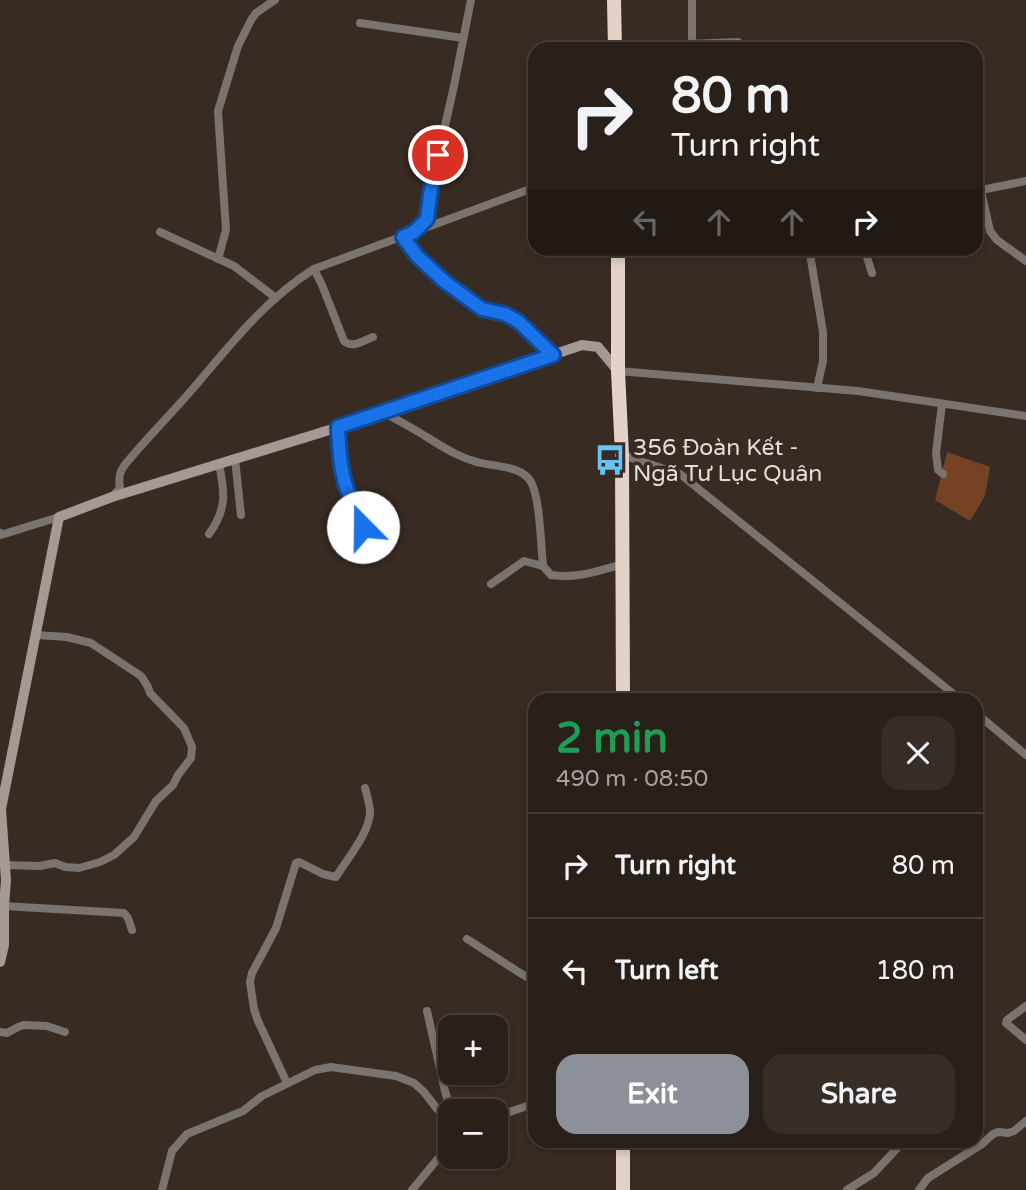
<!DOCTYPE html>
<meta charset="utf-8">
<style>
body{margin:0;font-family:"Varela Round",sans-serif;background:#362d27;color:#f1f3f6;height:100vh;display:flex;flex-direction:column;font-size:26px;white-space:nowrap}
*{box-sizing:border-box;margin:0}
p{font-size:23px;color:#a5a3a2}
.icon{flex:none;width:38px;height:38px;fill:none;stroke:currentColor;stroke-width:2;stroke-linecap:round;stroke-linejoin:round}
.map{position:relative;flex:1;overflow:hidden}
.details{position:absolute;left:528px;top:693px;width:455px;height:455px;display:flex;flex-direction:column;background:#2a201a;border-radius:21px;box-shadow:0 4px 10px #0003,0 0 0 2px #463e39}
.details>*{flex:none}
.top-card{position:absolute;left:528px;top:42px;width:455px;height:214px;border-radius:21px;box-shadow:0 4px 10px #0003,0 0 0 2px #463e39;background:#2a201a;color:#f1f3f6;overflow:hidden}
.buttons{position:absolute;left:438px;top:1015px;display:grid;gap:14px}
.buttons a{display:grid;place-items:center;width:70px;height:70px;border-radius:14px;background:#2a201a;box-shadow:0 4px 10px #0003,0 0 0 2px #463e39;font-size:35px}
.pin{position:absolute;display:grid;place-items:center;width:60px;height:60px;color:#fff;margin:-30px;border:4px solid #fff;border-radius:50%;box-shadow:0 2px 7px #0007}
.me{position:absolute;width:77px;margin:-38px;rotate:338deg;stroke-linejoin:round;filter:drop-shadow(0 0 5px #0008)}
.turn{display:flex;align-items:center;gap:24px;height:147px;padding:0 28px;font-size:32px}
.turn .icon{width:91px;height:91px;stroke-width:2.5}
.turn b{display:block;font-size:49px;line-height:60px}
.lanes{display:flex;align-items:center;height:66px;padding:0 28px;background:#0003;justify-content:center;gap:35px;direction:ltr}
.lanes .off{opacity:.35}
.round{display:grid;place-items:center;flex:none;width:74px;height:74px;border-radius:21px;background:#362d27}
.overview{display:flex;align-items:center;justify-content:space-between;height:119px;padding:0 28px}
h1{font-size:42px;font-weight:800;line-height:52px;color:#1e9e55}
.action{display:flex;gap:14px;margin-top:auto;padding:14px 28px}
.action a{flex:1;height:80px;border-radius:21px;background:#8c9099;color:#fff;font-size:28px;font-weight:800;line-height:80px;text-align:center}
.action a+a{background:#362d27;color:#f1f3f6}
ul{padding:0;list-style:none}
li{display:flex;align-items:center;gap:21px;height:105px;padding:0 28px;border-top:2px solid #463e39}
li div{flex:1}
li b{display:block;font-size:26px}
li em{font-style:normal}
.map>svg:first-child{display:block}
.green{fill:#754323}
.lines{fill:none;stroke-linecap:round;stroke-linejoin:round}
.street{stroke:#7a736f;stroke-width:8}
.secondary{stroke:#a59993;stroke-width:10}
.highway{stroke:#e4d2c8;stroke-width:14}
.route-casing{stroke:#114b97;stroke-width:18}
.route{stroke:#1a73e8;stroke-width:12}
.labels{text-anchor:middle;stroke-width:7;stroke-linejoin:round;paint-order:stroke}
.poi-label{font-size:23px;fill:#e6ddd8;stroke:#382b23;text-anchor:start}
</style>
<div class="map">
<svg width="1026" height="1190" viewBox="0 0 1026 1190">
<rect width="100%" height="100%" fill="#382b23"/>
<!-- green -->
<path class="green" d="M 947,452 L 990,467 L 985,496 L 970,521 L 935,500 Z"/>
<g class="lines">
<!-- street -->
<g class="street">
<path d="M 360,23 L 463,38"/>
<path d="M 692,44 L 692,0"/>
<path d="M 615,47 L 738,42"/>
<path d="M 976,191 L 1026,181"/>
<path d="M 981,191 L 990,231 L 997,240 L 1026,261"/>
<path d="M 416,230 L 427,220 L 434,174 L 454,86 L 471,0"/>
<path d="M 160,232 L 234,266 L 276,298"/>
<path d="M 403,237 L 417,256 L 445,282 L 482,309 L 505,314 L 518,322 L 553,355"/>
<path d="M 809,248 L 823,332 L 823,361 L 817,388"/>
<path d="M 864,248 L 872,273"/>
<path d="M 618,251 L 655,248"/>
<path d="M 218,259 L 226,230 L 218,111 L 238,46 L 251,20 L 256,13 L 275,0"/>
<path d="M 314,269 L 322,285 L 344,341 C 353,349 364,340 373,337"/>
<path d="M 618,371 L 858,391 L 1026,416"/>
<path d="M 942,404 L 936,453 L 938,470 L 943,474"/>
<path d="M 383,412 C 397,420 411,427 425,436 C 442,446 457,457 477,462 C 494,467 521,465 531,482 C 540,498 541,546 543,566"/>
<path d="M 339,427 L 342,472 L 347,488 L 368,538"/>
<path d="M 622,455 L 680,474 L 961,700"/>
<path d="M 235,459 L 241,515"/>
<path d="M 112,497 L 120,488 C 118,476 120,470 128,461 C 148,437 170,415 190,392 C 228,348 264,300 314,269 L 536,187"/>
<path d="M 0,533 L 1,535 L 59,517"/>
<path d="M 209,534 C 227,509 225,493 219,464"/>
<path d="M 491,584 L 524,561 L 543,566 L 551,575 C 577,579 598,571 623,564"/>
<path d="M 976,713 L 1026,755"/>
<path d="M 4,865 L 40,866 L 55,863 L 65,867 L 79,868 L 100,862 L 114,855 L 134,837 L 156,801 L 173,785 L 178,775 L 191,758 L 192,747 L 184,728 L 150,693 L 148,687 L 141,676 L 91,643 L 67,637 L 36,635"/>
<path d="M 4,906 L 124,913 L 128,918 L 132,930"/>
<path d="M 467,939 L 536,983"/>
<path d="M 1026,1006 L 1007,1020 L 1006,1023 L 1026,1040"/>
<path d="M 427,1011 L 445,1091 L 451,1111"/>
<path d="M 0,1032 L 7,1033 L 18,1027 L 24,1025 L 47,1026 L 65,1032"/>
<path d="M 530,1046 L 536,1066"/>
<path d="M 287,1083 L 258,1021 L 254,1009 L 250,982 L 252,973 L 276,928 L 296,863 L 299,862 L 323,874 L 336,877 C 347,859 371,831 370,810 C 369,803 367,795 365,788"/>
<path d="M 495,1117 L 536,1103"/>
<path d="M 162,1190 L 172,1151 L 187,1134 L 243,1111 L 262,1096 L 315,1070 L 331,1067 L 396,1076 L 414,1083 L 424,1092 L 437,1109 L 450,1120"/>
<path d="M 412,1190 L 450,1144"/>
<path d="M 847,1190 L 874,1173 L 901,1144"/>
<path d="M 919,1190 L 928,1178 L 982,1144 L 993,1134 L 998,1132 L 1008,1133 L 1014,1131 L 1026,1121"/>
</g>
<!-- secondary -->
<path class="secondary" d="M 0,962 L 4,945 L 4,906 L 6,880 L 1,809 L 59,517 L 112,497 L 339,427 L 582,345 L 598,347 L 618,371"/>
<!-- highway -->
<g class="highway">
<path d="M 614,0 L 615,49"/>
<path d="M 618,248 L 618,371 L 622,455 L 623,700"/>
<path d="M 623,1190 L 623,1141"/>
</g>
</g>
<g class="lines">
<defs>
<path id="route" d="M 363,527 C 359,513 352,502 347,489 C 340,470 339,448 338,427 L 553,355 L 519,322 L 505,314 L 482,309 L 445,282 L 417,256 L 403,237 L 414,232 L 427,219 L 430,195 L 438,155"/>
</defs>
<!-- route casing -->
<use href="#route" class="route-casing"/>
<!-- route -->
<use href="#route" class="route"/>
</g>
<!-- icons -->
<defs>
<symbol id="bus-bare" viewBox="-9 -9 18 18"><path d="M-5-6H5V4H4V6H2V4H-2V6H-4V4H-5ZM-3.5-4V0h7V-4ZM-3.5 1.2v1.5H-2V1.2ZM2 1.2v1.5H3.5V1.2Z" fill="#67c4f0" stroke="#382b23" stroke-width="2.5" paint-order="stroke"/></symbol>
</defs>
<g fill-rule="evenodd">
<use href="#bus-bare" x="588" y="438" width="44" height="44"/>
</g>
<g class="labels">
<!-- poi labels -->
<g class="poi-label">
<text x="633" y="455">356 Đoàn Kết -<tspan x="633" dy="26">Ngã Tư Lục Quân</tspan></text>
</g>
</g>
</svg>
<div class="buttons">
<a>+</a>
<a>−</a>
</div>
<div class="pin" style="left:438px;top:155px;background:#d93025"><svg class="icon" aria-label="arrive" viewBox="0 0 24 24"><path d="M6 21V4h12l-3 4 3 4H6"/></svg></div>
<svg class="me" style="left:363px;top:527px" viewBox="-20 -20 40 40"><circle r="19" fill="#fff"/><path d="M0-13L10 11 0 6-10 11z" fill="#1a73e8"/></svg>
<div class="top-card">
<div class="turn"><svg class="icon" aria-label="right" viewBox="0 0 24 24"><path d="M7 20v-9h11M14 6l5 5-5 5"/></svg><div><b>80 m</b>Turn right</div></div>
<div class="lanes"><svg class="icon off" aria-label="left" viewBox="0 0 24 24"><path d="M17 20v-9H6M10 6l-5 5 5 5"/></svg><svg class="icon off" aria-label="ahead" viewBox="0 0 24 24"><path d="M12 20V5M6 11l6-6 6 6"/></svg><svg class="icon off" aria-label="ahead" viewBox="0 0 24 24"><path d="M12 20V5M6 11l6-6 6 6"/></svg><svg class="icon" aria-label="right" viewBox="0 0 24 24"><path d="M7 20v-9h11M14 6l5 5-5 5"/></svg></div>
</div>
<section class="details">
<div class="overview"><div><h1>2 min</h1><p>490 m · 08:50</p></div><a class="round"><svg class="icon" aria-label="close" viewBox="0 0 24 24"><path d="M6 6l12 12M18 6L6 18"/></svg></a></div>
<ul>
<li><svg class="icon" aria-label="right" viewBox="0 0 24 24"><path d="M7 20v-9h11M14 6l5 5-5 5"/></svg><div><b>Turn right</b></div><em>80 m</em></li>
<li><svg class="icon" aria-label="left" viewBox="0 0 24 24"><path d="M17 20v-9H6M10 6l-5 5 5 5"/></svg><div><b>Turn left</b></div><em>180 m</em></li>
</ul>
<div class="action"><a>Exit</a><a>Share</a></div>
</section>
</div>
